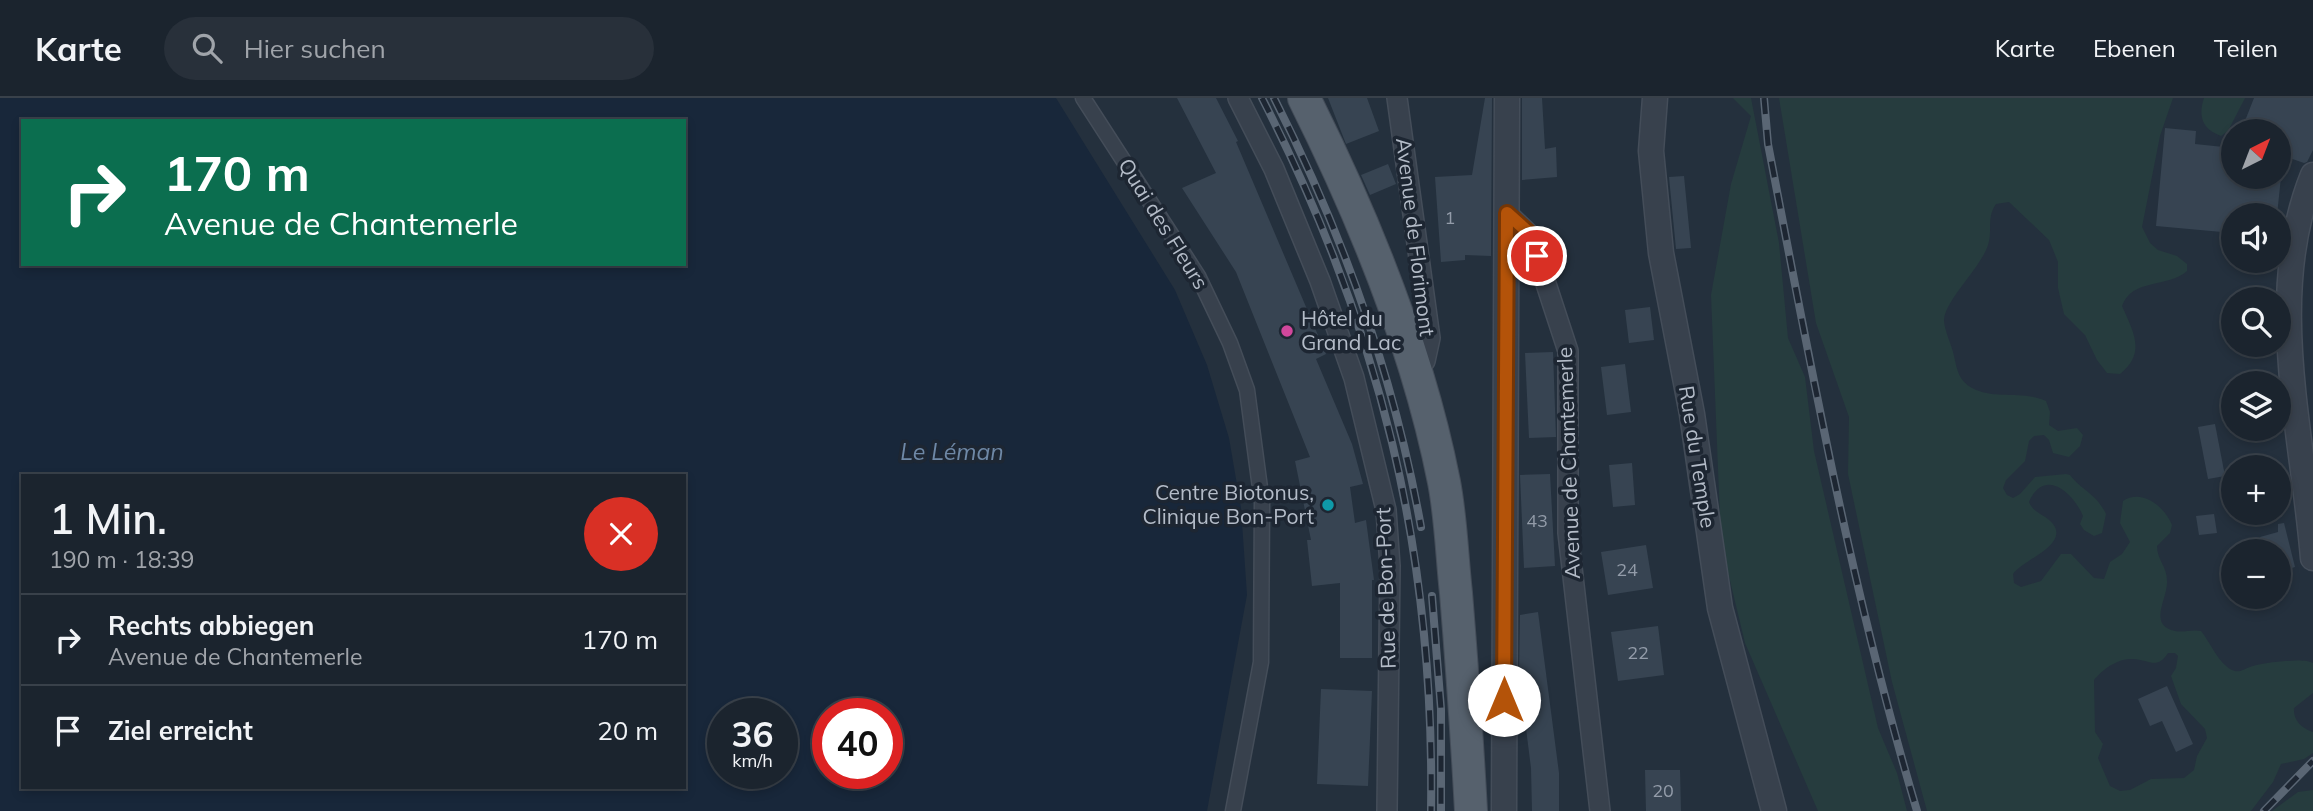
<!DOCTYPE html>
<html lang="de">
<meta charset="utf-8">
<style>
body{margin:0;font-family:Mulish,sans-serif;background:#28303a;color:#f1f3f6;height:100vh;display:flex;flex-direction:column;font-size:26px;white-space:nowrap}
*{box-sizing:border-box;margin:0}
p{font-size:23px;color:#a0a4aa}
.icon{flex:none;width:38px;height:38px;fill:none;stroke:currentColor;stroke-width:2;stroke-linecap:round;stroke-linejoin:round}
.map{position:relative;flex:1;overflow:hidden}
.sheet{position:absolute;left:21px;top:376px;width:665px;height:315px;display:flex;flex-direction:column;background:#1b242e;border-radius:0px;box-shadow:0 4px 10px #0003,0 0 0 2px #39414a}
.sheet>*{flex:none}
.top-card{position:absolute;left:21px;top:21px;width:665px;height:147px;border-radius:0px;box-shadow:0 4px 10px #0003,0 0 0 2px #39414a;background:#0b6e4f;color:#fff;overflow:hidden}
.needle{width:46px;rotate:42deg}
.controls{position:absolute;left:2221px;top:21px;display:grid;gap:14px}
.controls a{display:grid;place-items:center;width:70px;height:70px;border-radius:50%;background:#1b242e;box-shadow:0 4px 10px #0003,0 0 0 2px #39414a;font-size:35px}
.speed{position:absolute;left:707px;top:600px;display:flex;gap:14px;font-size:35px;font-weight:700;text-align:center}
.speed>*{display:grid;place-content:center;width:91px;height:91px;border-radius:50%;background:#1b242e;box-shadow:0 4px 10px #0003,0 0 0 2px #39414a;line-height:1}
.speed small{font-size:18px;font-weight:400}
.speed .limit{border:10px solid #d22;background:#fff;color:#111}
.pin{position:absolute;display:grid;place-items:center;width:60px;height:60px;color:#fff;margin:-30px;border:4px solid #fff;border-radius:50%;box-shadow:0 2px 7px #0007}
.me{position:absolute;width:77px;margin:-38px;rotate:0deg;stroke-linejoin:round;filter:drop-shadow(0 0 5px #0008)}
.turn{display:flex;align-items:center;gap:24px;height:147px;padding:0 28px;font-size:32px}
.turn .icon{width:91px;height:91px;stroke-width:2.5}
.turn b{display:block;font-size:49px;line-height:60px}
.round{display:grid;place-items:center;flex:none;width:74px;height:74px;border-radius:37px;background:#28303a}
.summary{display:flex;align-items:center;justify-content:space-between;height:119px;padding:0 28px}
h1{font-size:42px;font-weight:600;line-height:52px}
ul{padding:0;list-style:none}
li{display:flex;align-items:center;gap:21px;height:91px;padding:0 28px;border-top:2px solid #39414a}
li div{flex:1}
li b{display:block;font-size:26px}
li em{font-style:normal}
header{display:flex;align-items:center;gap:42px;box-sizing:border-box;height:98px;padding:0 35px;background:#1b242e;border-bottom:2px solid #39414a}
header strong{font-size:33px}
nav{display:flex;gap:38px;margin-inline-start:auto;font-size:24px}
.search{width:490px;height:63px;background:#28303a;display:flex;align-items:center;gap:18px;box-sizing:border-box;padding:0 24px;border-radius:38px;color:#a0a4aa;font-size:26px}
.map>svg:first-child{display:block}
.green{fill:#263c3e;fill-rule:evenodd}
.water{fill:#18273a;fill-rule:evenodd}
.building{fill:#374452}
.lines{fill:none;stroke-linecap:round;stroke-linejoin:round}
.pedestrian-casing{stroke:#444d59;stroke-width:17}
.minor-casing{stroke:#444d59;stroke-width:22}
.tertiary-casing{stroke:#444d59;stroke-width:27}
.primary-casing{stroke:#444d59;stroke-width:34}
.pedestrian{stroke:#38414d;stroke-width:14}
.minor{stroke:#38414d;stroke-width:19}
.tertiary{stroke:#38414d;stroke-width:24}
.primary{stroke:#56616d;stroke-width:32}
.rail-casing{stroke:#5a6674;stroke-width:8}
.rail{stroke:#1d2632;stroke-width:5;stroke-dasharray:16;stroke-linecap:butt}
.route-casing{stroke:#753606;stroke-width:18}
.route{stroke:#b45309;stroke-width:12}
.hotel-dot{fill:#d1479c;stroke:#1d2632;stroke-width:2.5}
.culture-dot{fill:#0f9aa8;stroke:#1d2632;stroke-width:2.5}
.labels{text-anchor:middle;stroke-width:7;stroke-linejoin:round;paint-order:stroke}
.number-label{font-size:18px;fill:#939ca9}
.street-label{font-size:21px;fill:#b4bcc8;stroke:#1d2632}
.poi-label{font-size:21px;fill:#b4bcc8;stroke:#1d2632;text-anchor:start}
.water-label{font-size:23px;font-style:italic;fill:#6e88a6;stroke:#1d2632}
</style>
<header>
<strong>Karte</strong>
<div class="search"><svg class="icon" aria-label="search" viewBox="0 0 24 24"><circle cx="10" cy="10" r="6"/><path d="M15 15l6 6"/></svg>Hier suchen</div>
<nav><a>Karte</a><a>Ebenen</a><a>Teilen</a></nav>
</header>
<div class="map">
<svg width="2313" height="713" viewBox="0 0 2313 713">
<rect width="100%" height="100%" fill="#24303d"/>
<!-- green -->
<g class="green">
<path d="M 1733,0 L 1751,0 L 1779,145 L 1788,240 L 1805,279 L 1814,353 L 1878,630 L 1897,675 L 1907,713 L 1818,713 L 1745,545 L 1721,445 L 1711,197 L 1731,86 L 1751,18 Z"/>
<path d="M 1779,0 L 2173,0 L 2160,38 L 2142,129 L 2150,145 L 2158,152 L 2177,158 L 2187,166 L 2187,173 C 2168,190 2132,180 2122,208 C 2134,235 2146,255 2120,276 L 2107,275 L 2097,262 L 2085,237 L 2064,216 L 2058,190 L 2058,164 L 2049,142 L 2009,104 L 1996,106 C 1986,120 1993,132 1988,147 C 1980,171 1945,202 1944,222 C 1944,232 1952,247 1954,258 C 1957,272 1959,283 1972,290 C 1994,302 2022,292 2046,303 L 2050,314 L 2049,327 L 2058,333 L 2077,330 L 2083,337 L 2080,348 L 2069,359 L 2053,355 L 2049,342 L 2044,337 L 2034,338 L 2029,343 L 2025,363 L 2006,382 L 2003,390 L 2007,397 L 2013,400 L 2020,396 L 2035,379 L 2066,376 L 2070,377 C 2082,393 2096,395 2106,416 L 2102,435 L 2094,438 L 2084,432 L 2080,426 L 2083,418 C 2073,394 2044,369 2029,404 C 2034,416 2045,416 2053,426 C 2069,447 2024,461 2013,476 L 2014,485 L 2021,489 L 2041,483 L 2061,456 L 2071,456 L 2094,480 L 2104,481 L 2110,464 L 2122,456 L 2130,444 L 2120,425 L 2123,403 C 2142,390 2165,409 2172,427 L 2170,435 L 2157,448 C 2157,462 2167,468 2167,483 C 2168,501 2147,527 2175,533 C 2184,535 2191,531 2201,533 C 2210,544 2219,566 2232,572 C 2240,576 2245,570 2253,568 C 2264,565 2304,559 2313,565 L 2313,595 L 2294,610 C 2293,622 2301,630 2313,634 L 2313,655 L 2304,661 L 2281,666 L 2273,684 L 2251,713 L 1927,713 L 1892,584 L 1848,376 L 1849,319 L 1816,225 ZM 2168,555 L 2175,555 L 2178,558 L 2176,570 L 2171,578 L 2181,606 L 2205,631 L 2207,640 L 2197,658 L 2194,672 L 2184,680 L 2151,681 L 2130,692 L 2120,693 L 2110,688 L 2098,660 L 2103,646 L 2095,634 L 2094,582 C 2103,571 2118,560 2133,561 C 2150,562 2157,572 2168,555 Z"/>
<path d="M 2204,0 L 2245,0 L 2228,33 L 2221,38 C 2202,31 2198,18 2204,0 Z"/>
<path d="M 2313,692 L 2313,713 L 2272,713 L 2298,694 Z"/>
</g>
<!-- water -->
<path class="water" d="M 0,0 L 1056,0 L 1175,192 L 1207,267 L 1229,340 L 1241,410 L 1247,497 L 1207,713 L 0,713 ZM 23,23 L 684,23 L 684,166 L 23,166 ZM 23,378 L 684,378 L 684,690 L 23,690 ZM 723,616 L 782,616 L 782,676 L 723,676 ZM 828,616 L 887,616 L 887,676 L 828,676 Z"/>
<!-- building -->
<g class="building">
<path d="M 1177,0 L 1216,0 L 1238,43 L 1236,44 L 1326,256 L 1316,261 L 1352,346 L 1363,386 L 1350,389 L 1355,425 L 1366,422 L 1374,482 L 1372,482 L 1372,560 L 1340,560 L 1340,485 L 1312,488 L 1307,442 L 1311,442 L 1295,363 L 1310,359 L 1236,174 L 1182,90 L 1216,75 Z"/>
<path d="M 1328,0 L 1367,0 L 1379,33 L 1346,46 Z"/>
<path d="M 1485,0 L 1492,0 L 1491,158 L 1465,157 L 1465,162 L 1441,164 L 1435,79 L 1472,77 Z"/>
<path d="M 1522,0 L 1542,0 L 1545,51 L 1556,49 L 1557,79 L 1522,82 Z"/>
<path d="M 2254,0 L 2313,0 L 2313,52 L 2307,64 L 2304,65 L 2278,56 L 2278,33 L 2241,33 Z"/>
<path d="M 2165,30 L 2196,33 L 2195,46 L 2233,50 L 2233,79 L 2281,79 L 2277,117 L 2233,117 L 2233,135 L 2156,128 Z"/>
<path d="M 1388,66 L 1396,86 L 1370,97 L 1361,77 Z"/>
<path d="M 1684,78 L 1691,150 L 1676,151 L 1669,79 Z"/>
<path d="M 1650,209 L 1654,242 L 1629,245 L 1625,212 Z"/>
<path d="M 1553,254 L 1556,339 L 1529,340 L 1525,255 Z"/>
<path d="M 1625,266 L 1631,314 L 1607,317 L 1601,269 Z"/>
<path d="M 2215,326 L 2225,378 L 2208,381 L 2198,329 Z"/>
<path d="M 1632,365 L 1635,407 L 1613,409 L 1609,367 Z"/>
<path d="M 1550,376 L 1555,468 L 1524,470 L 1520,377 Z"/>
<path d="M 2214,416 L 2217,435 L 2199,437 L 2196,418 Z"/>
<path d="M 2284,425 L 2295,469 L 2278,474 L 2278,453 L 2264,453 L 2260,439 L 2278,434 L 2278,426 Z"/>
<path d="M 1646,447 L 1653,490 L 1608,497 L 1601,454 Z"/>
<path d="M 1538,514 L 1559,675 L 1559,713 L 1532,713 L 1531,670 L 1519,575 L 1520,517 Z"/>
<path d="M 1658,528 L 1664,577 L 1618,583 L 1611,534 Z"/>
<path d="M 2167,588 L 2193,646 L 2176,654 L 2162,623 L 2150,628 L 2138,601 Z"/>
<path d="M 1321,591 L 1372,593 L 1368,688 L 1317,686 Z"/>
<path d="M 1645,672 L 1680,672 L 1681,713 L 1646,713 Z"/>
</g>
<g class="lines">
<defs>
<path id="pedestrian" d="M 1083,0 L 1198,178 L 1230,245 L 1247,292 L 1262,405 L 1261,564 L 1233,713"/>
<g id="minor">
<path d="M 1238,0 L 1274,71 L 1320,183 L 1354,280 L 1386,412 L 1390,468 L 1387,713"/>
<path d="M 1397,0 L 1430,240 L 1425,263 L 1415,274"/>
<path d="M 1507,115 L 1530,137 L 1568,253 L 1568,435 L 1600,713"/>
</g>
<g id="tertiary">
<path d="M 1655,0 L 1651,53 L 1661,155 L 1692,316 L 1720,510 L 1774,713"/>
<path d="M 2313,77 C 2264,198 2303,335 2313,460"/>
<path d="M 1504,713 L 1507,0"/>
</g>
<path id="primary" d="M 1304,0 C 1364,120 1418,252 1444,384 C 1451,420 1452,459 1456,495 C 1462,568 1467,640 1471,713"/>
</defs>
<!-- pedestrian casing -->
<use href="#pedestrian" class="pedestrian-casing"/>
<!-- minor casing -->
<use href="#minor" class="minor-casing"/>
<!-- tertiary casing -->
<use href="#tertiary" class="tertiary-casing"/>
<!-- primary casing -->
<use href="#primary" class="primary-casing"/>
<!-- pedestrian -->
<use href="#pedestrian" class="pedestrian"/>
<!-- minor -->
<use href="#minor" class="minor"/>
<!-- tertiary -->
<use href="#tertiary" class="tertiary"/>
<!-- primary -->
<use href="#primary" class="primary"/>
<defs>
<g id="rail">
<path d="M 1262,0 C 1380,230 1435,454 1431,713"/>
<path d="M 1274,0 C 1343,136 1394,278 1421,429"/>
<path d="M 1764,0 L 1768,46 C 1811,270 1852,495 1917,713"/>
<path d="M 1432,498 L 1441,611 L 1441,713"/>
<path d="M 2264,713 L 2313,663"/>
</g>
</defs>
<!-- rail casing -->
<use href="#rail" class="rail-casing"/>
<!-- rail -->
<use href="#rail" class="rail"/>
</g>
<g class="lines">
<defs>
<path id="route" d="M 1504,602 L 1507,115 L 1528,134 L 1537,158"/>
</defs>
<!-- route casing -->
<use href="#route" class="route-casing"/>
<!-- route -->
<use href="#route" class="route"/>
</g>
<!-- markers -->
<circle class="hotel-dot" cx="1287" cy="233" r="7"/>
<circle class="culture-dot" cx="1328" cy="407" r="7"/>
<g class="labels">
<!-- number labels -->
<g class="number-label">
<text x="1450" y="126">1</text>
<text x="1537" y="429">43</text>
<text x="1627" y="478">24</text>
<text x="1638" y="561">22</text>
<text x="1663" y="699">20</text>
</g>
<!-- street labels -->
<g class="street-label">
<text transform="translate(1163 126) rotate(58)" y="7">Quai des Fleurs</text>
<text transform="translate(1415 139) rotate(83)" y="7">Avenue de Florimont</text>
<text transform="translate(1697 359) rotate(81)" y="7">Rue du Temple</text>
<text transform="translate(1569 365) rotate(-92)" y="7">Avenue de Chantemerle</text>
<text transform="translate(1386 490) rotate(-92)" y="7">Rue de Bon-Port</text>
</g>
<!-- poi labels -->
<g class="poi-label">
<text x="1301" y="228">Hôtel du<tspan x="1301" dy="24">Grand Lac</tspan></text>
<text x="1314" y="402" text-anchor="end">Centre Biotonus,<tspan x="1314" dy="24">Clinique Bon-Port</tspan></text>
</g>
<!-- water labels -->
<g class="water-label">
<text x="952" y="362">Le Léman</text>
</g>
</g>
</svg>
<div class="controls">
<a><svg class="needle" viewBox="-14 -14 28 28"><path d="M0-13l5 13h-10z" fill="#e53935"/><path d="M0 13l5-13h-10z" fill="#a0a4aa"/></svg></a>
<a><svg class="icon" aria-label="sound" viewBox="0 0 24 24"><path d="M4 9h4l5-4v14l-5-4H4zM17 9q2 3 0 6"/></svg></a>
<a><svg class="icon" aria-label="search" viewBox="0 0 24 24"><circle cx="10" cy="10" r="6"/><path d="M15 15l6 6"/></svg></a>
<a><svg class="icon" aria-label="layers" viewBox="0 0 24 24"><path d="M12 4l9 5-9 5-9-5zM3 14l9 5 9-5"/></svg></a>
<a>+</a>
<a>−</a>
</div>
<div class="speed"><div>36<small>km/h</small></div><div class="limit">40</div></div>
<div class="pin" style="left:1537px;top:158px;background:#d93025"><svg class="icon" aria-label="arrive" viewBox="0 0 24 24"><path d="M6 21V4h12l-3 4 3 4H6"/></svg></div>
<svg class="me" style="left:1504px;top:602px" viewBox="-20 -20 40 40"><circle r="19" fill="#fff"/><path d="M0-13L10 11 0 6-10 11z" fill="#b45309"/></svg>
<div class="top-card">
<div class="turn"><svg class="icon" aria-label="right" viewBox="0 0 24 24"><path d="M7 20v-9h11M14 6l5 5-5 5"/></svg><div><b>170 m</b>Avenue de Chantemerle</div></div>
</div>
<section class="sheet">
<div class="summary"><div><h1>1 Min.</h1><p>190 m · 18:39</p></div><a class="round" style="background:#d93025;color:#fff"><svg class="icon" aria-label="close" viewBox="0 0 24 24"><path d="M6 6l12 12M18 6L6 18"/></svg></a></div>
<ul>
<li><svg class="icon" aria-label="right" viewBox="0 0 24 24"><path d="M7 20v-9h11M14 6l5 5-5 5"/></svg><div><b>Rechts abbiegen</b><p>Avenue de Chantemerle</p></div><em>170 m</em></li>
<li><svg class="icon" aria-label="arrive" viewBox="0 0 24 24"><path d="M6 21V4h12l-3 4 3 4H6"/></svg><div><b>Ziel erreicht</b></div><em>20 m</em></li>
</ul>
</section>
</div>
